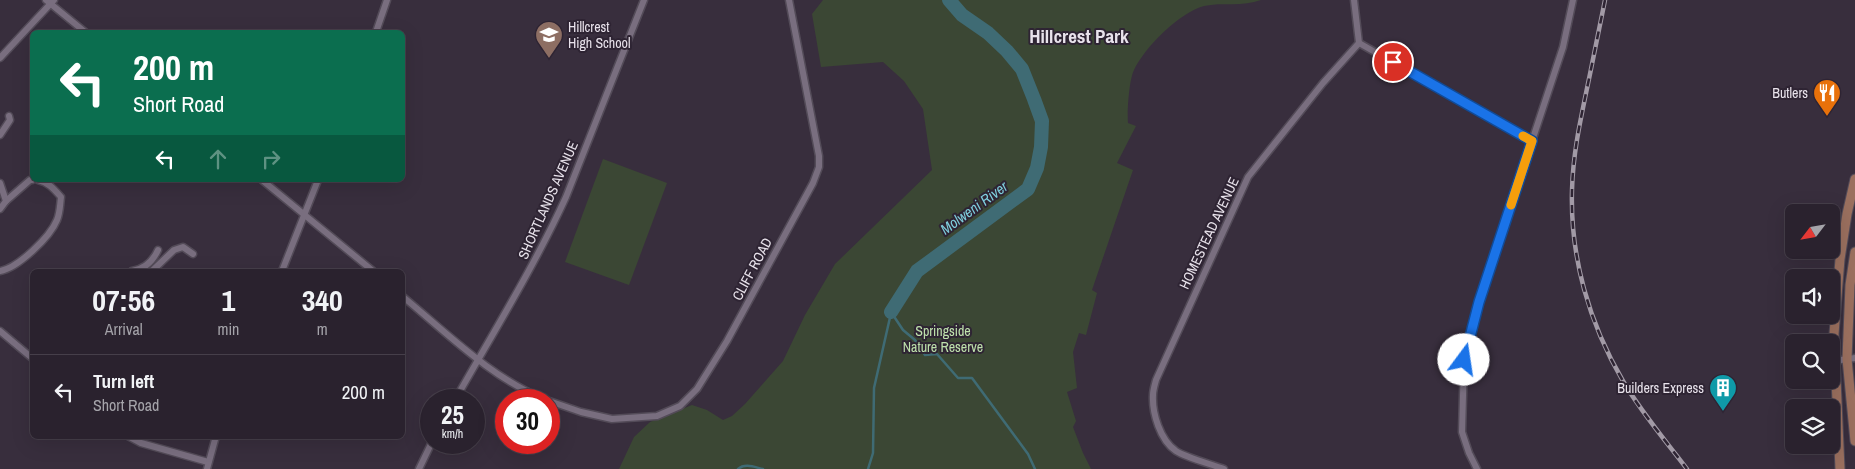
<!DOCTYPE html>
<style>
body{margin:0;font-family:"Archivo Narrow",sans-serif;background:#362f3a;color:#f1f3f6;height:100vh;display:flex;flex-direction:column;font-size:19px;white-space:nowrap}
*{box-sizing:border-box;margin:0}
p{font-size:16px;color:#a5a4aa}
.icon{flex:none;width:28px;height:28px;fill:none;stroke:currentColor;stroke-width:2;stroke-linecap:round;stroke-linejoin:round}
.map{position:relative;flex:1;overflow:hidden}
.sheet{position:absolute;left:30px;top:269px;width:375px;height:170px;display:flex;flex-direction:column;background:#2a222e;border-radius:8px;box-shadow:0 5px 20px #0002,0 0 0 1px #463f4a}
.sheet>*{flex:none}
.guide{position:absolute;left:30px;top:30px;width:375px;height:152px;border-radius:8px;box-shadow:0 5px 20px #0002,0 0 0 1px #463f4a;background:#0b6e4f;color:#fff;overflow:hidden}
.needle{width:32px;rotate:239deg}
.tools{position:absolute;left:1785px;top:204px;display:grid;gap:10px}
.tools a{display:grid;place-items:center;width:55px;height:55px;border-radius:8px;background:#2a222e;box-shadow:0 5px 20px #0002,0 0 0 1px #463f4a;font-size:25px}
.speed{position:absolute;left:420px;top:389px;display:flex;gap:10px;font-size:25px;font-weight:700;text-align:center}
.speed>*{display:grid;place-content:center;width:65px;height:65px;border-radius:50%;background:#2a222e;box-shadow:0 5px 20px #0002,0 0 0 1px #463f4a;line-height:1}
.speed small{font-size:12px;font-weight:400}
.speed .limit{border:8px solid #d22;background:#fff;color:#111}
.pin{position:absolute;display:grid;place-items:center;width:42px;height:42px;color:#fff;margin:-21px;border:2px solid #fff;border-radius:50%;box-shadow:0 1px 5px #0007}
.me{position:absolute;width:55px;margin:-28px;rotate:14deg;stroke-linejoin:round;filter:drop-shadow(0 0 4px #0008)}
.turn{display:flex;align-items:center;gap:18px;height:105px;padding:0 20px;font-size:22px}
.turn .icon{width:65px;height:65px;stroke-width:2.5}
.turn b{display:block;font-size:35px;line-height:42px}
.lanes{display:flex;align-items:center;height:48px;padding:0 20px;background:#0003;justify-content:center;gap:25px;direction:ltr}
.lanes .off{opacity:.35}
.eta{display:flex;justify-content:space-evenly;align-items:center;height:85px;text-align:center}
.eta b{font-size:30px;font-weight:700;line-height:35px}
ul{padding:0;list-style:none}
li{display:flex;align-items:center;gap:15px;height:75px;padding:0 20px;border-top:1px solid #463f4a}
li div{flex:1}
li b{display:block;font-size:19px}
li em{font-style:normal}
.map>svg:first-child{display:block}
.green{fill:#3b4734}
.lines{fill:none;stroke-linecap:round;stroke-linejoin:round}
.stream{stroke:#3f6b74;stroke-width:2.5}
.river{stroke:#3f6b74;stroke-width:14}
.street-casing{stroke:#534b58;stroke-width:9}
.secondary-casing{stroke:#534b58;stroke-width:11}
.street{stroke:#796e7f;stroke-width:6}
.secondary{stroke:#9b705f;stroke-width:9}
.rail-casing{stroke:#a29aa6;stroke-width:4.5}
.rail{stroke:#2e2433;stroke-width:2.5;stroke-dasharray:8;stroke-linecap:butt}
.route-casing{stroke:#114b97;stroke-width:12}
.route{stroke:#1a73e8;stroke-width:9}
.slow{stroke:#f59e0b;stroke-width:9}
.labels{text-anchor:middle;stroke-width:4;stroke-linejoin:round;paint-order:stroke}
.poi-label{font-size:14px;fill:#e8e2eb;stroke:#2e2433;text-anchor:end}
.street-label{font-size:14px;fill:#e8e2eb;stroke:#2e2433}
.park-label{font-size:14px;fill:#bee1ac;stroke:#2e2433}
.water-label{font-size:15px;font-style:italic;fill:#7fcedd;stroke:#2e2433}
.district-label{font-size:19px;font-weight:bold;fill:#e8e2eb;stroke:#2e2433}
</style>
<div class="map">
<svg width="1855" height="469" viewBox="0 0 1855 469">
<rect width="100%" height="100%" fill="#382e3d"/>
<!-- green -->
<g class="green">
<path d="M 823,0 L 1261,0 C 1243,7 1222,2 1204,6 C 1179,13 1145,47 1134,70 C 1129,80 1127,112 1128,123 L 1136,126 L 1117,163 L 1133,170 L 1092,290 L 1097,293 L 1086,335 L 1079,333 L 1073,352 L 1077,388 L 1067,392 L 1076,421 L 1073,427 L 1083,453 L 1091,469 L 619,469 L 634,437 L 650,422 L 692,405 L 707,410 L 723,420 L 732,416 L 745,404 L 783,361 L 805,315 L 835,264 L 932,170 L 923,109 L 904,81 L 883,62 L 821,67 L 812,14 Z"/>
<path d="M 603,159 L 667,183 L 629,285 L 565,262 Z"/>
</g>
<g class="lines">
<!-- stream -->
<g class="stream">
<path d="M 891,312 L 903,330 L 915,340 L 925,355 L 937,354 L 958,378 L 972,378 L 1028,454 L 1035,469"/>
<path d="M 738,469 C 745,463 754,467 763,469"/>
<path d="M 868,469 L 873,453 L 874,388 L 891,313"/>
</g>
<!-- river -->
<path class="river" d="M 891,312 L 917,271 L 1028,189 L 1037,168 L 1041,147 L 1042,121 L 1034,99 L 1022,69 L 1007,51 L 988,33 L 962,15 L 949,0"/>
<defs>
<g id="street">
<path d="M 46,0 L 85,32"/>
<path d="M 376,32 L 387,0"/>
<path d="M 1359,43 L 1532,141"/>
<path d="M 0,58 L 54,0"/>
<path d="M 0,135 L 10,120 L 9,116"/>
<path d="M 262,180 L 373,271"/>
<path d="M 0,183 L 6,201 L 0,209"/>
<path d="M 6,201 L 30,180 L 32,180"/>
<path d="M 0,271 C 18,268 50,237 57,220 C 60,213 60,205 61,197 C 54,189 48,182 38,180"/>
<path d="M 132,271 C 145,269 153,261 158,250"/>
<path d="M 152,271 L 174,250 L 183,247 L 193,254"/>
<path d="M 282,271 L 318,180"/>
<path d="M 402,296 C 447,333 491,378 546,400"/>
<path d="M 0,331 L 32,358"/>
<path d="M 1834,361 L 1855,358"/>
<path d="M 455,400 C 493,333 534,267 566,197 L 644,0"/>
<path d="M 549,401 L 581,412 L 612,419 L 657,416 L 680,406 L 697,389 L 727,341 L 813,183 L 819,167 L 819,156 L 789,0"/>
<path d="M 128,436 L 141,443 L 208,462"/>
<path d="M 207,469 L 216,436"/>
<path d="M 419,469 L 432,442"/>
<path d="M 1224,469 C 1211,464 1187,458 1176,451 C 1160,440 1152,413 1153,395 C 1153,390 1155,384 1156,380 L 1248,177 L 1323,83 L 1359,43 L 1354,0"/>
<path d="M 1477,469 L 1469,453 L 1462,432 L 1464,359 L 1479,302 L 1563,47 L 1573,0"/>
</g>
<g id="secondary">
<path d="M 1855,252 L 1850,285 L 1847,359 L 1855,441"/>
<path d="M 1840,469 L 1834,334 L 1840,259 L 1847,214 L 1855,179"/>
</g>
</defs>
<!-- street casing -->
<use href="#street" class="street-casing"/>
<!-- secondary casing -->
<use href="#secondary" class="secondary-casing"/>
<!-- street -->
<use href="#street" class="street"/>
<!-- secondary -->
<use href="#secondary" class="secondary"/>
<defs>
<path id="rail" d="M 1605,0 C 1600,25 1595,49 1590,74 C 1582,113 1573,150 1572,190 C 1570,257 1589,323 1623,381 C 1641,412 1665,440 1687,469"/>
</defs>
<!-- rail casing -->
<use href="#rail" class="rail-casing"/>
<!-- rail -->
<use href="#rail" class="rail"/>
</g>
<g class="lines">
<defs>
<path id="route" d="M 1393,62 L 1532,141 L 1479,302 L 1464,360"/>
</defs>
<!-- route casing -->
<use href="#route" class="route-casing"/>
<!-- route -->
<use href="#route" class="route"/>
<!-- slow -->
<path class="slow" d="M 1511,205 L 1532,141 L 1523,136"/>
</g>
<!-- icons -->
<defs>
<symbol id="school-pin" viewBox="-11 -11 22 30"><path d="M0 17L-7.5 6A9.5 9.5 0 1 1 7.5 6Z" fill="#8d6e63" stroke="#2e2433"/><path d="M0-5L7-2L0 1L-7-2ZM-4 1L0 2.5L4 1V4Q0 6-4 4Z" fill="#fff"/></symbol>
<symbol id="restaurant-pin" viewBox="-11 -11 22 30"><path d="M0 17L-7.5 6A9.5 9.5 0 1 1 7.5 6Z" fill="#e8710a" stroke="#2e2433"/><path d="M-5-6h1v4h1v-4h1v4h1v-4h1v5L-1.5 .5V6h-2V.5L-5-1ZM5-6V6H3V1.5H1.5Q1.5-4 5-6Z" fill="#fff"/></symbol>
<symbol id="building-pin" viewBox="-11 -11 22 30"><path d="M0 17L-7.5 6A9.5 9.5 0 1 1 7.5 6Z" fill="#0f9aa8" stroke="#2e2433"/><path d="M-4-6H4V6H1V3H-1V6H-4ZM-2.5-4.3h1.7v1.8h-1.7ZM.8-4.3h1.7v1.8H.8ZM-2.5-1h1.7V.8h-1.7ZM.8-1h1.7V.8H.8Z" fill="#fff"/></symbol>
</defs>
<g fill-rule="evenodd">
<use href="#school-pin" x="533" y="19" width="32" height="43"/>
<use href="#restaurant-pin" x="1811" y="77" width="32" height="43"/>
<use href="#building-pin" x="1707" y="372" width="32" height="43"/>
</g>
<g class="labels">
<!-- poi labels -->
<g class="poi-label">
<text x="568" y="32" text-anchor="start">Hillcrest<tspan x="568" dy="16">High School</tspan></text>
<text x="1808" y="98">Butlers</text>
<text x="1704" y="393">Builders Express</text>
</g>
<!-- street labels -->
<g class="street-label">
<text transform="translate(548 200) rotate(-66)" y="5">SHORTLANDS AVENUE</text>
<text transform="translate(1209 233) rotate(-65)" y="5">HOMESTEAD AVENUE</text>
<text transform="translate(752 269) rotate(-62)" y="5">CLIFF ROAD</text>
</g>
<!-- park labels -->
<g class="park-label">
<text x="943" y="336">Springside<tspan x="943" dy="16">Nature Reserve</tspan></text>
</g>
<!-- water labels -->
<g class="water-label">
<text transform="translate(974 208) rotate(-36)" y="5">Molweni River</text>
</g>
<!-- district labels -->
<g class="district-label">
<text x="1079" y="43">Hillcrest Park</text>
</g>
</g>
</svg>
<div class="tools">
<a><svg class="needle" viewBox="-14 -14 28 28"><path d="M0-13l5 13h-10z" fill="#e53935"/><path d="M0 13l5-13h-10z" fill="#a5a4aa"/></svg></a>
<a><svg class="icon" aria-label="sound" viewBox="0 0 24 24"><path d="M4 9h4l5-4v14l-5-4H4zM17 9q2 3 0 6"/></svg></a>
<a><svg class="icon" aria-label="search" viewBox="0 0 24 24"><circle cx="10" cy="10" r="6"/><path d="M15 15l6 6"/></svg></a>
<a><svg class="icon" aria-label="layers" viewBox="0 0 24 24"><path d="M12 4l9 5-9 5-9-5zM3 14l9 5 9-5"/></svg></a>
</div>
<div class="speed"><div>25<small>km/h</small></div><div class="limit">30</div></div>
<div class="pin" style="left:1393px;top:62px;background:#d93025"><svg class="icon" aria-label="arrive" viewBox="0 0 24 24"><path d="M6 21V4h12l-3 4 3 4H6"/></svg></div>
<svg class="me" style="left:1464px;top:360px" viewBox="-20 -20 40 40"><circle r="19" fill="#fff"/><path d="M0-13L10 11 0 6-10 11z" fill="#1a73e8"/></svg>
<div class="guide">
<div class="turn"><svg class="icon" aria-label="left" viewBox="0 0 24 24"><path d="M17 20v-9H6M10 6l-5 5 5 5"/></svg><div><b>200 m</b>Short Road</div></div>
<div class="lanes"><svg class="icon" aria-label="left" viewBox="0 0 24 24"><path d="M17 20v-9H6M10 6l-5 5 5 5"/></svg><svg class="icon off" aria-label="ahead" viewBox="0 0 24 24"><path d="M12 20V5M6 11l6-6 6 6"/></svg><svg class="icon off" aria-label="right" viewBox="0 0 24 24"><path d="M7 20v-9h11M14 6l5 5-5 5"/></svg></div>
</div>
<section class="sheet">
<div class="eta">
<div><b>07:56</b><p>Arrival</p></div>
<div><b>1</b><p>min</p></div>
<div><b>340</b><p>m</p></div>
</div>
<ul>
<li><svg class="icon" aria-label="left" viewBox="0 0 24 24"><path d="M17 20v-9H6M10 6l-5 5 5 5"/></svg><div><b>Turn left</b><p>Short Road</p></div><em>200 m</em></li>
</ul>
</section>
</div>
